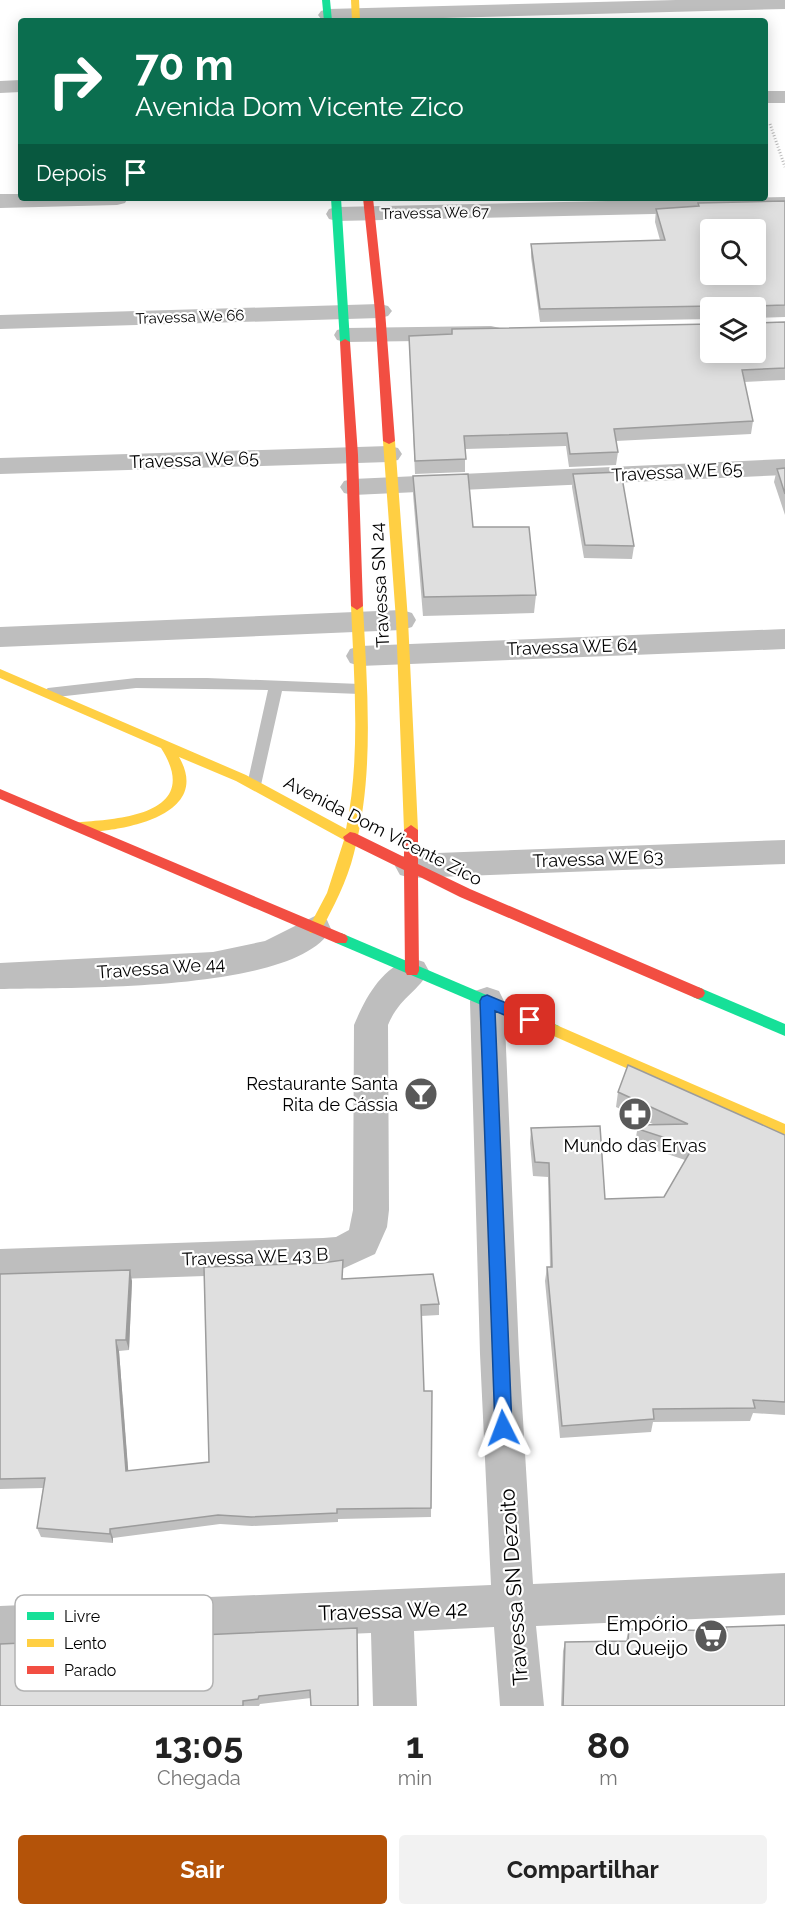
<!DOCTYPE html>
<html lang="pt">
<meta charset="utf-8">
<style>
body{margin:0;font-family:Raleway,sans-serif;background:#f2f2f2;color:#222;height:100vh;display:flex;flex-direction:column;font-size:22px;white-space:nowrap}
*{box-sizing:border-box;margin:0}
p{font-size:20px;color:#767676}
.icon{flex:none;width:33px;height:33px;fill:none;stroke:currentColor;stroke-width:2;stroke-linecap:round;stroke-linejoin:round}
.map{position:relative;height:1706px;overflow:hidden}
.panel{display:flex;flex-direction:column;background:#fff;flex:1}
.panel>*{flex:none}
.guide{position:absolute;left:18px;top:18px;width:750px;height:183px;border-radius:6px;box-shadow:0 3px 15px #0003;background:#0b6e4f;color:#fff;overflow:hidden}
.controls{position:absolute;left:700px;top:219px;display:grid;gap:12px}
.controls a{display:grid;place-items:center;width:66px;height:66px;border-radius:6px;background:#fff;box-shadow:0 3px 15px #0003;font-size:30px}
.pin{position:absolute;display:grid;place-items:center;width:51px;height:51px;color:#fff;margin:-26px;border-radius:12px;box-shadow:0 3px 9px #0006}
.me{position:absolute;width:66px;margin:-33px;rotate:357deg;stroke-linejoin:round;filter:drop-shadow(0 0 4px #0008)}
.turn{display:flex;align-items:center;gap:21px;height:126px;padding:0 18px;font-size:27px}
.turn .icon{width:78px;height:78px;stroke-width:2.5}
.turn b{display:block;font-size:42px;line-height:51px}
.then{display:flex;align-items:center;height:57px;padding:0 18px;background:#0003;gap:12px;font-size:22px}
.eta{display:flex;justify-content:space-evenly;align-items:center;height:102px;text-align:center}
.eta b{font-size:36px;font-weight:700;line-height:42px}
.primary-button{display:flex;gap:12px;margin-top:auto;padding:12px 18px}
.primary-button a{flex:1;height:69px;border-radius:6px;background:#b45309;color:#fff;font-size:24px;font-weight:700;line-height:69px;text-align:center}
.primary-button a+a{background:#f2f2f2;color:#222}
.map>svg:first-child{display:block}
.lines{fill:none;stroke-linecap:round;stroke-linejoin:round}
.path{stroke:#b9b9b9;stroke-width:3;stroke-dasharray:1 2;stroke-linecap:butt}
.lane{fill:#bebebe;fill-rule:evenodd}
.street{fill:#bebebe;fill-rule:evenodd}
.fast{fill:#16e098;fill-rule:evenodd}
.slow{fill:#ffcf43;fill-rule:evenodd}
.jam{fill:#f24e42;fill-rule:evenodd}
.wall{fill:#c0c0c0}
.shaded-wall{fill:#9c9c9c}
.building{fill:#dfdfdf;stroke:#9c9c9c;stroke-width:1.5;fill-rule:evenodd}
.route{fill:#1a73e8;stroke:#114b97;stroke-width:1.5}
.labels{text-anchor:middle;stroke-width:4.5;stroke-linejoin:round;paint-order:stroke}
.far-street-label{font-size:15px;fill:#000;stroke:#fff}
.street-label{font-size:18px;fill:#000;stroke:#fff}
.poi-label{font-size:18px;fill:#000;stroke:#fff;text-anchor:end}
.near-street-label{font-size:21px;fill:#000;stroke:#fff}
.near-poi-label{font-size:21px;fill:#000;stroke:#fff;text-anchor:end}
.key{fill:#fff;stroke:#b2b2b2;stroke-width:1.5}
.key-label{font-size:16px;fill:#000}
</style>
<div class="map">
<svg width="785" height="1706" viewBox="0 0 785 1706">
<rect width="100%" height="100%" fill="#fff"/>
<g class="lines">
<!-- path -->
<path class="path" d="M 770,124 L 785,167"/>
<!-- lane -->
<path class="lane" d="M 136,678 L 207,678 L 360,684 L 367,689 L 360,694 L 282,691 L 261,785 L 254,790 L 247,785 L 268,690 L 136,688 L 48,698 L 41,693 L 48,688 Z"/>
<!-- street -->
<g class="street">
<path d="M 676,0 L 785,0 L 785,9 L 328,21 L 321,19 L 318,15 L 321,11 L 328,9 Z"/>
<path d="M 21,80 L 21,92 L 0,93 L 0,81 Z"/>
<rect x="765" y="91" width="20" height="12"/>
<path d="M 0,194 L 21,194 L 21,198 L 128,198 L 125,203 L 117,205 L 0,208 Z"/>
<path d="M 785,197 L 785,211 L 337,221 L 329,219 L 326,214 L 329,209 L 337,207 Z"/>
<path d="M 380,304 L 388,306 L 392,311 L 388,316 L 380,318 L 0,329 L 0,315 Z"/>
<path d="M 491,326 L 500,328 L 503,333 L 500,338 L 491,340 L 346,342 L 337,340 L 334,335 L 337,330 L 346,328 Z"/>
<path d="M 389,446 L 398,448 L 402,454 L 398,460 L 389,462 L 0,474 L 0,458 Z"/>
<path d="M 785,459 L 785,475 L 353,495 L 344,493 L 340,487 L 344,481 L 353,479 Z"/>
<path d="M 402,610 L 412,613 L 416,620 L 412,627 L 402,630 L 0,647 L 0,627 Z"/>
<path d="M 785,629 L 785,649 L 360,666 L 350,663 L 346,656 L 350,649 L 360,646 Z"/>
<path d="M 785,840 L 785,864 L 411,878 L 400,875 L 395,866 L 400,857 L 411,854 Z"/>
<path d="M 315,916 L 327,920 L 331,929 C 298,993 67,987 0,989 L 0,963 L 213,952 L 265,941 Z"/>
<path d="M 412,958 L 424,962 L 429,971 C 418,992 399,998 388,1025 L 389,1210 L 387,1227 L 375,1254 L 340,1270 L 323,1272 L 0,1283 L 0,1249 L 323,1238 L 336,1237 L 349,1230 L 353,1210 L 354,1025 C 366,997 381,968 412,958 Z"/>
<path d="M 487,987 L 499,991 L 504,1001 L 519,1354 L 533,1584 L 785,1573 L 785,1615 L 536,1626 L 544,1706 L 500,1706 L 494,1627 L 414,1631 L 417,1706 L 373,1706 L 371,1633 L 0,1648 L 0,1606 L 491,1585 L 480,1354 L 470,1001 L 475,991 Z"/>
</g>
<!-- fast -->
<g class="fast">
<path d="M 322,0 L 330,0 L 332,21 L 324,21 Z"/>
<path d="M 331,198 L 341,198 L 350,342 L 345,345 L 340,342 Z"/>
<path d="M 341,933 L 559,1026 L 561,1030 L 559,1034 L 554,1036 L 549,1034 L 336,943 L 334,939 L 336,935 Z"/>
<path d="M 698,987 L 785,1024 L 785,1036 L 693,997 L 691,993 L 693,989 Z"/>
</g>
<!-- slow -->
<g class="slow">
<path d="M 351,0 L 359,0 L 360,21 L 352,21 Z"/>
<path d="M 389,438 L 395,441 L 408,620 L 418,830 L 411,835 L 404,830 L 396,620 L 383,441 Z"/>
<path d="M 357,602 L 363,606 C 367,688 375,773 354,853 C 347,882 333,907 320,933 L 310,933 L 308,929 L 327,893 L 344,840 L 236,781 L 179,757 C 208,807 146,825 109,830 C 98,831 86,834 76,831 L 74,827 L 76,823 L 81,822 C 126,819 202,812 161,748 L 0,678 L 0,669 L 246,775 L 346,829 C 361,756 354,680 351,606 Z"/>
<path d="M 554,1024 L 785,1124 L 785,1138 L 549,1034 L 547,1030 L 549,1026 Z"/>
</g>
<!-- jam -->
<g class="jam">
<path d="M 363,198 L 373,198 L 385,311 L 395,441 L 389,444 L 383,441 L 375,311 Z"/>
<path d="M 345,339 L 350,342 L 358,455 L 363,606 L 357,610 L 351,606 L 346,455 L 340,342 Z"/>
<path d="M 0,789 L 346,935 L 348,939 L 346,943 L 336,943 L 0,799 Z"/>
<path d="M 411,825 L 418,830 L 418,864 L 470,889 L 703,989 L 705,993 L 703,997 L 698,999 L 693,997 L 460,897 L 418,876 L 419,971 L 417,975 L 407,975 L 405,971 L 404,870 L 345,841 L 343,837 L 350,832 L 355,833 L 404,857 L 404,830 Z"/>
</g>
</g>
<!-- wall -->
<g class="wall">
<path d="M 785,201 L 785,317 L 757,318 L 757,323 L 785,322 L 785,380 L 744,382 L 753,421 L 751,434 L 616,441 L 618,452 L 616,465 L 569,467 L 566,446 L 465,449 L 465,472 L 415,474 L 409,336 L 452,334 L 452,329 L 711,352 L 756,308 L 711,308 L 711,319 L 540,322 L 531,257 L 531,244 L 660,240 L 655,222 L 656,209 L 697,206 L 698,203 Z"/>
<path d="M 785,468 L 785,515 L 774,482 L 777,469 Z"/>
<path d="M 573,474 L 634,546 L 632,559 L 584,558 L 572,487 Z"/>
<path d="M 413,476 L 473,527 L 536,595 L 534,613 L 423,616 L 413,494 Z"/>
<path d="M 618,1092 L 785,1135 L 785,1415 L 753,1413 L 750,1421 L 653,1422 L 651,1432 L 560,1438 L 545,1281 L 547,1267 L 550,1267 L 548,1177 L 533,1176 L 530,1143 L 531,1128 L 605,1199 L 664,1197 L 685,1160 L 635,1143 L 638,1125 L 655,1125 L 616,1107 Z"/>
<path d="M 0,1274 L 132,1281 L 129,1350 L 119,1351 L 128,1471 L 209,1462 L 343,1279 L 439,1304 L 439,1315 L 421,1316 L 424,1391 L 432,1391 L 431,1517 L 338,1519 L 338,1522 L 252,1526 L 220,1524 L 113,1538 L 113,1543 L 41,1537 L 37,1528 L 43,1488 L 0,1489 Z"/>
<path d="M 726,1627 L 785,1706 L 561,1706 L 563,1651 L 565,1642 L 626,1641 L 629,1629 L 725,1631 Z"/>
<path d="M 357,1628 L 311,1698 L 260,1704 L 259,1706 L 0,1706 Z"/>
</g>
<!-- shaded-wall -->
<g class="shaded-wall">
<path d="M 130,1270 L 132,1281 L 129,1350 L 126,1340 Z"/>
<path d="M 116,1340 L 119,1351 L 129,1480 L 126,1471 Z"/>
<path d="M 110,1529 L 113,1538 L 113,1543 L 110,1534 Z"/>
</g>
<!-- building -->
<g class="building">
<path d="M 785,201 L 785,305 L 757,306 L 757,323 L 785,322 L 785,368 L 742,370 L 753,421 L 614,429 L 618,452 L 570,454 L 567,433 L 464,436 L 466,459 L 415,461 L 409,336 L 452,334 L 452,329 L 711,324 L 711,352 L 756,352 L 756,308 L 715,308 L 713,306 L 540,309 L 531,244 L 665,240 L 656,209 L 699,206 L 698,203 ZM 711,230 L 756,230 L 756,274 L 711,274 Z"/>
<path d="M 785,468 L 785,494 L 777,469 Z"/>
<path d="M 621,472 L 634,546 L 585,545 L 573,474 Z"/>
<path d="M 468,474 L 473,527 L 529,527 L 536,595 L 424,597 L 413,476 Z"/>
<path d="M 628,1065 L 785,1135 L 785,1402 L 753,1400 L 755,1408 L 653,1409 L 654,1419 L 562,1426 L 547,1267 L 552,1267 L 549,1163 L 535,1162 L 531,1128 L 600,1126 L 605,1199 L 664,1197 L 693,1147 L 638,1129 L 638,1125 L 688,1124 L 618,1092 Z"/>
<path d="M 343,1260 L 342,1279 L 433,1274 L 439,1304 L 421,1305 L 424,1391 L 432,1391 L 431,1508 L 337,1509 L 337,1513 L 251,1517 L 218,1515 L 110,1529 L 110,1534 L 37,1528 L 45,1478 L 0,1479 L 0,1274 L 130,1270 L 126,1340 L 116,1340 L 126,1471 L 209,1462 L 204,1267 L 322,1263 Z"/>
<path d="M 785,1625 L 785,1706 L 563,1706 L 565,1642 L 628,1641 L 629,1629 L 727,1631 L 726,1627 Z"/>
<path d="M 357,1628 L 358,1706 L 311,1706 L 310,1690 L 259,1696 L 258,1699 L 243,1701 L 243,1706 L 0,1706 L 0,1644 Z"/>
</g>
<!-- route -->
<path class="route" d="M 487,995 L 535,1015 L 537,1020 L 535,1024 L 530,1026 L 495,1011 L 512,1428 L 509,1434 L 503,1437 L 497,1434 L 495,1428 L 480,1001 L 482,997 Z"/>
<!-- icons -->
<defs>
<symbol id="bar-disc" viewBox="-11 -11 22 22"><circle r="9.5" fill="#595959" stroke="#fff"/><path d="M-6-5H6L.8 .8V4.5H3.5V6h-7V4.5H-.8V.8Z" fill="#fff"/></symbol>
<symbol id="pharmacy-disc" viewBox="-11 -11 22 22"><circle r="9.5" fill="#595959" stroke="#fff"/><path d="M-2-6h4v4h4v4h-4v4h-4v-4h-4v-4h4Z" fill="#fff"/></symbol>
<symbol id="supermarket-disc" viewBox="-11 -11 22 22"><circle r="9.5" fill="#595959" stroke="#fff"/><path d="M-6-5.5h2.5l.6 2H6L4.5 2H-2.5L-4.4-4H-6ZM-1.5 3.2a1.3 1.3 0 1 0 .1 0ZM3 3.2a1.3 1.3 0 1 0 .1 0Z" fill="#fff"/></symbol>
</defs>
<g fill-rule="evenodd">
<use href="#bar-disc" x="402" y="1075" width="38" height="38"/>
<use href="#pharmacy-disc" x="616" y="1095" width="38" height="38"/>
<use href="#supermarket-disc" x="692" y="1617" width="38" height="38"/>
</g>
<g class="labels">
<!-- far-street labels -->
<g class="far-street-label">
<text transform="translate(435 213) rotate(-1)" y="5">Travessa We 67</text>
<text transform="translate(190 317) rotate(-2)" y="5">Travessa We 66</text>
</g>
<!-- street labels -->
<g class="street-label">
<text transform="translate(194 460) rotate(-2)" y="6">Travessa We 65</text>
<text transform="translate(677 472) rotate(-3)" y="6">Travessa WE 65</text>
<text transform="translate(380 585) rotate(-93)" y="6">Travessa SN 24</text>
<text transform="translate(572 647) rotate(-2)" y="6">Travessa WE 64</text>
<text transform="translate(383 831) rotate(27)" y="6">Avenida Dom Vicente Zico</text>
<text transform="translate(598 859) rotate(-2)" y="6">Travessa WE 63</text>
<text transform="translate(161 968) rotate(-4)" y="6">Travessa We 44</text>
<text transform="translate(255 1257) rotate(-2)" y="6">Travessa WE 43 B</text>
</g>
<!-- poi labels -->
<g class="poi-label">
<text x="398" y="1090">Restaurante Santa<tspan x="398" dy="21">Rita de Cássia</tspan></text>
<text x="635" y="1152" text-anchor="middle">Mundo das Ervas</text>
</g>
<!-- near-street labels -->
<g class="near-street-label">
<text transform="translate(514 1587) rotate(-94)" y="7">Travessa SN Dezoito</text>
<text transform="translate(393 1611) rotate(-2)" y="7">Travessa We 42</text>
</g>
<!-- near-poi labels -->
<g class="near-poi-label">
<text x="688" y="1631">Empório<tspan x="688" dy="24">du Queijo</tspan></text>
</g>
</g>
<!-- legend -->
<rect x="15" y="1595" width="198" height="96" rx="9" class="key"/>
<rect x="27" y="1612" width="27" height="8" fill="#16e098"/>
<rect x="27" y="1639" width="27" height="8" fill="#ffcf43"/>
<rect x="27" y="1666" width="27" height="8" fill="#f24e42"/>
<g class="key-label">
<text x="64" y="1622">Livre</text>
<text x="64" y="1649">Lento</text>
<text x="64" y="1676">Parado</text>
</g>
</svg>
<div class="controls">
<a><svg class="icon" aria-label="search" viewBox="0 0 24 24"><circle cx="10" cy="10" r="6"/><path d="M15 15l6 6"/></svg></a>
<a><svg class="icon" aria-label="layers" viewBox="0 0 24 24"><path d="M12 4l9 5-9 5-9-5zM3 14l9 5 9-5"/></svg></a>
</div>
<div class="pin" style="left:530px;top:1020px;background:#d93025"><svg class="icon" aria-label="arrive" viewBox="0 0 24 24"><path d="M6 21V4h12l-3 4 3 4H6"/></svg></div>
<svg class="me" style="left:503px;top:1428px" viewBox="-20 -20 40 40"><path d="M0-17L14 15 0 8-14 15z" fill="#1a73e8" stroke="#fff" stroke-width="4"/></svg>
<div class="guide">
<div class="turn"><svg class="icon" aria-label="right" viewBox="0 0 24 24"><path d="M7 20v-9h11M14 6l5 5-5 5"/></svg><div><b>70 m</b>Avenida Dom Vicente Zico</div></div>
<div class="then">Depois<svg class="icon" aria-label="arrive" viewBox="0 0 24 24"><path d="M6 21V4h12l-3 4 3 4H6"/></svg></div>
</div>
</div>
<section class="panel">
<div class="eta">
<div><b>13:05</b><p>Chegada</p></div>
<div><b>1</b><p>min</p></div>
<div><b>80</b><p>m</p></div>
</div>
<div class="primary-button"><a>Sair</a><a>Compartilhar</a></div>
</section>
